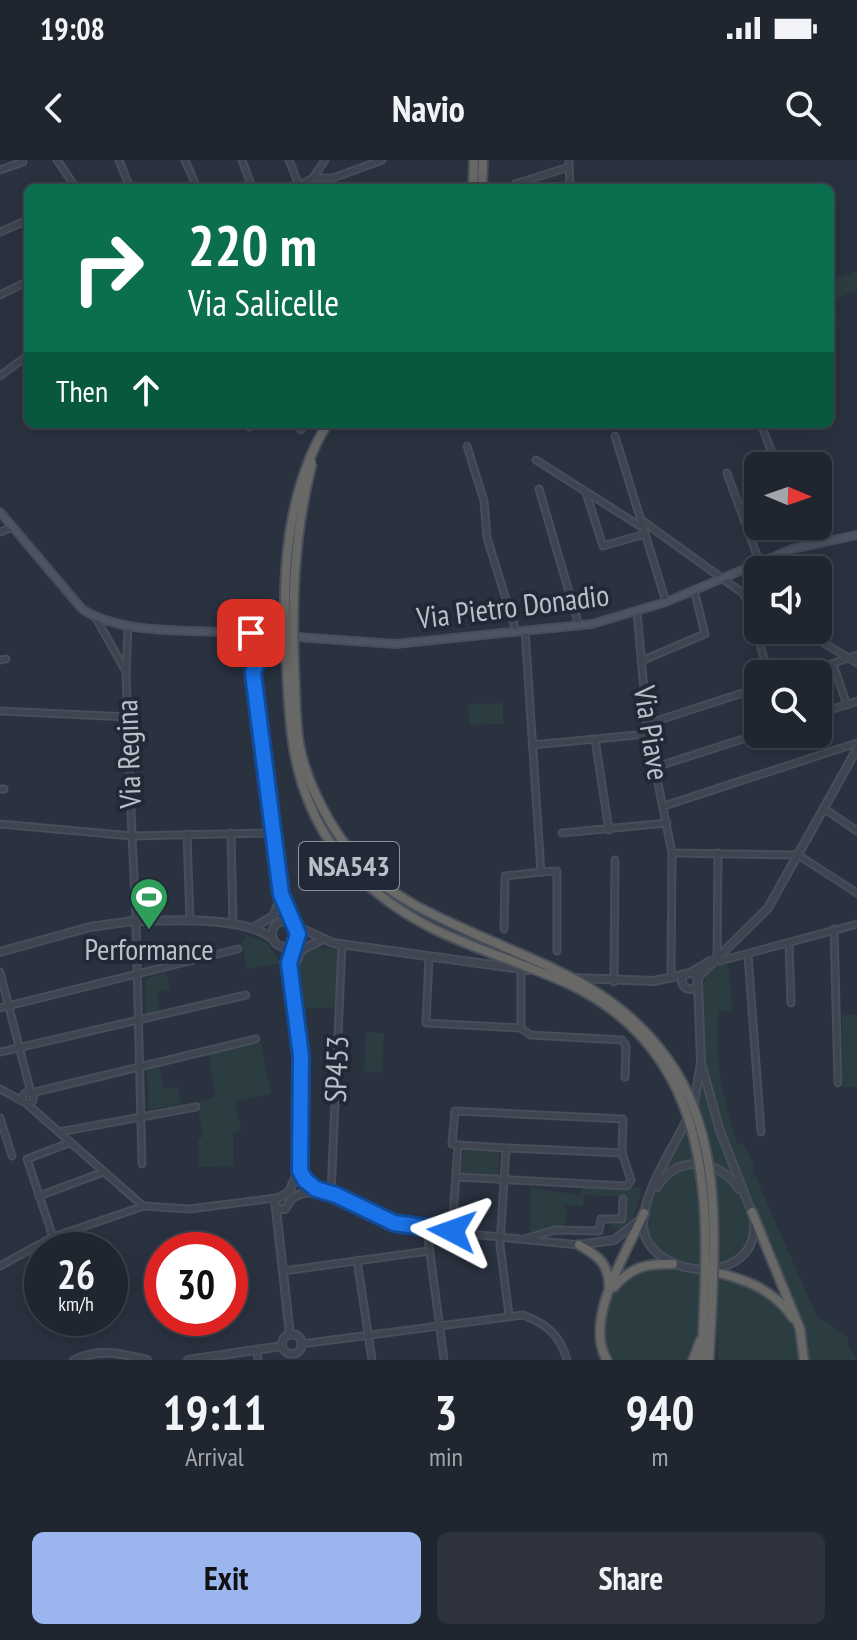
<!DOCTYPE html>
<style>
body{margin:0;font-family:"PT Sans Narrow",sans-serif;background:#2d323c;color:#f1f3f6;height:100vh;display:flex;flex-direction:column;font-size:30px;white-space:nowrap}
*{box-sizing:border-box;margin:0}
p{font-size:26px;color:#a2a5ab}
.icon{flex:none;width:44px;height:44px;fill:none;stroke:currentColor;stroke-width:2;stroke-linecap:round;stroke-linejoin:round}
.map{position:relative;height:1200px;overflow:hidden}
.panel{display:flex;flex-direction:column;background:#202630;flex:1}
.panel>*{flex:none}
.guide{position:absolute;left:24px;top:24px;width:810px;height:244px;border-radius:12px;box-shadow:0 4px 20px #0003,0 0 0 2px #3d434c;background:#0b6e4f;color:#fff;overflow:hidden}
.needle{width:52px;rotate:92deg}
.buttons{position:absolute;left:744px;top:292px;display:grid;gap:16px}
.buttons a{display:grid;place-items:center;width:88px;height:88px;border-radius:12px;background:#202630;box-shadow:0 4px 20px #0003,0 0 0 2px #3d434c;font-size:40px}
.speed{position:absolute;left:24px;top:1072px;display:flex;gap:16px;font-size:40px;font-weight:700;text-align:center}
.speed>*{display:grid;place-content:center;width:104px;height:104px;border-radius:50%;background:#202630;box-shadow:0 4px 20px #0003,0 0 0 2px #3d434c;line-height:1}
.speed small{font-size:20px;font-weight:400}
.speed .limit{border:12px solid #d22;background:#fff;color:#111}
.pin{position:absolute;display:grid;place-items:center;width:68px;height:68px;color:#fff;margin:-34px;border-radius:16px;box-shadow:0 4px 12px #0006}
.me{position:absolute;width:88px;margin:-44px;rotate:274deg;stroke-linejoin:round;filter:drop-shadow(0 0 6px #0008)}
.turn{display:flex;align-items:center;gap:28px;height:168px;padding:0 32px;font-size:36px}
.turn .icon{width:104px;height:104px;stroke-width:2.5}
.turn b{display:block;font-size:56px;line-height:68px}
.then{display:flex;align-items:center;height:76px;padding:0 32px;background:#0003;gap:16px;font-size:30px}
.eta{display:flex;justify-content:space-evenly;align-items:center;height:136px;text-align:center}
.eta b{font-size:48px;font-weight:700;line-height:56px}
.cta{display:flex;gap:16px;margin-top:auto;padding:16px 32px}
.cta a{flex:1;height:92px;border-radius:12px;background:#9bb6ef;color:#111;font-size:32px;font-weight:700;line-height:92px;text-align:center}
.cta a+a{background:#2d323c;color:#f1f3f6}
.status{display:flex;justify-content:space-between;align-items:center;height:56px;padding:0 40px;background:#202630;direction:ltr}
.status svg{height:22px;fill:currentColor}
header{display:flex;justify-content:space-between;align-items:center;height:104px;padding:0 32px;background:#202630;font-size:36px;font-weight:700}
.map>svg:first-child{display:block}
.green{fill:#2c3d41}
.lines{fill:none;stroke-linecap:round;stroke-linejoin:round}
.minor-casing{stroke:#474d5a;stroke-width:9}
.tertiary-casing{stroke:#474d5a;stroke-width:10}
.secondary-casing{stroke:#474d5a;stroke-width:10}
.trunk-casing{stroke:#484f5b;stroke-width:12}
.minor{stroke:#3e4450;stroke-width:5}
.tertiary{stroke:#3e4450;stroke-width:6}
.secondary{stroke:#4c5363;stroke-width:6}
.trunk{stroke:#686866;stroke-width:8}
.trunk-bridge-casing{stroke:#484f5b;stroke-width:12;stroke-linecap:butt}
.trunk-bridge{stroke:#686866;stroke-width:8}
.route-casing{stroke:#114b97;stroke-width:20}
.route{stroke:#1a73e8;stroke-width:14}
.labels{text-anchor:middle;stroke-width:8;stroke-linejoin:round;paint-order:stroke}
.shield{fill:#222936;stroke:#8c939e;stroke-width:2}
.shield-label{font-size:28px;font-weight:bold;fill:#bac0ca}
.street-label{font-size:30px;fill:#bac0ca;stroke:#222936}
.poi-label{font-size:30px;fill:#bac0ca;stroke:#222936}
</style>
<div class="status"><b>19:08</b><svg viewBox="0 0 49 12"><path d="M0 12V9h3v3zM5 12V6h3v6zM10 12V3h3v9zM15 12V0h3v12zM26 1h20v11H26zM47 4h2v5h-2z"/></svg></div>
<header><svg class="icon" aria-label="back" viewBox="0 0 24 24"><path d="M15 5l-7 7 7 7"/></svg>Navio<svg class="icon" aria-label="search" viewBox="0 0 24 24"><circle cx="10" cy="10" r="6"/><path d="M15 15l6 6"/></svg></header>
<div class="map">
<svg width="857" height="1200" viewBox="0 0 857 1200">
<rect width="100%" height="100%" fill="#2a3240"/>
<!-- green -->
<g class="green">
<path d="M 857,111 L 857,131 L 831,140 L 838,163 L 830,166 L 830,120 Z"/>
<path d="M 503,543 L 503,564 L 469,565 L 468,544 Z"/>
<path d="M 246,775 L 266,782 L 281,803 L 247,809 L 242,785 Z"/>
<path d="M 314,787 L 337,789 L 336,848 L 303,848 L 299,803 Z"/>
<path d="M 728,804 L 733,852 L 719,850 C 714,903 722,935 738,985 L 743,984 L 754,1005 L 753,1011 L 816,1155 L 848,1177 L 848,1185 L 857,1200 L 809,1200 L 802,1159 L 711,943 C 704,909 691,836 711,807 Z"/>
<path d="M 166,812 L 170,829 L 156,833 L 160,851 L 146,854 L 145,819 Z"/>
<path d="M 842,855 L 857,855 L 857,927 L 843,927 Z"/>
<path d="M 366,872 L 384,873 L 382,913 L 364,912 Z"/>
<path d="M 261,883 L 271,934 L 235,941 L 241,970 L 233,972 L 233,1006 L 199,1007 L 198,979 L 203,977 L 197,942 L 215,937 L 209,894 Z"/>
<path d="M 159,907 L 164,929 L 178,927 L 181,944 L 149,950 L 147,910 Z"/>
<path d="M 703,930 L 736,1016 C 704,992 694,1000 662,1015 Z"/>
<path d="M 463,990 L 499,991 L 498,1016 L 461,1014 Z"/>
<path d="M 696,1006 C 773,1020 773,1140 662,1094 C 627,1069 659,1010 696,1006 Z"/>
<path d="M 584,1026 L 642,1028 L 634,1057 L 607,1078 L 618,1069 L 612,1068 L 611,1063 L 626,1062 L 628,1037 L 584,1035 L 583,1046 L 563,1045 L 563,1049 L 567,1050 L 565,1067 L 530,1072 L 531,1028 L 580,1035 Z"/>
<path d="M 663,1106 C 728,1118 793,1120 800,1200 L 718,1200 L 717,1151 L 699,1150 L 698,1178 L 690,1200 L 610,1200 C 594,1154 613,1111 663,1106 Z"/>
</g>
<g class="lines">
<defs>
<g id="minor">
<path d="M 57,0 L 76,28"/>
<path d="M 119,0 L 130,28"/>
<path d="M 185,0 L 197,28"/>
<path d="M 242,0 L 252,28"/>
<path d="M 289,0 L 299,25"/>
<path d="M 569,0 L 570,28"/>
<path d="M 0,10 L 23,2"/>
<path d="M 313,18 L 333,18 L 382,0"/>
<path d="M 515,24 L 569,7"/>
<path d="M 295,28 L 313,18 L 325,0"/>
<path d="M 0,72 L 28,60"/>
<path d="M 0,135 L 28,121"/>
<path d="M 0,216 L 28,195"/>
<path d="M 248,264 L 249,267"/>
<path d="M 300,264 L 301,270"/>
<path d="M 761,264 L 777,306"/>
<path d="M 615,276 L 666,442"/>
<path d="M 467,286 L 484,341 L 487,378 L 516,471"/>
<path d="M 536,300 L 643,368"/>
<path d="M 727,313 L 759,401"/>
<path d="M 539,329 L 579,466"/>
<path d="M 586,333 L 603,386 L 645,374"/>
<path d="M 739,347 L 758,339"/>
<path d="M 641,360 L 758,444"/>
<path d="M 0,372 L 13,367"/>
<path d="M 745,437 L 769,514"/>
<path d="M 637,452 L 648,574 L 672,693 L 671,818"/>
<path d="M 96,458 L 124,508"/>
<path d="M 128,466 L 126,512 L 132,676 L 273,673"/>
<path d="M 802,470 L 857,503"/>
<path d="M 0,500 L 6,499"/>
<path d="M 641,501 L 705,474 L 694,430"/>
<path d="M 833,504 L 847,545"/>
<path d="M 802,514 L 857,495"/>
<path d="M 0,551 L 128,557"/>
<path d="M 818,554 L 857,541"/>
<path d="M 647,564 L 758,528"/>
<path d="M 595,579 L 609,670"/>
<path d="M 532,585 L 648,574"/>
<path d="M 656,607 L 758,574"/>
<path d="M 0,629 L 4,629"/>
<path d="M 664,646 L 857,583"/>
<path d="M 825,649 L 857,671"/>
<path d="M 0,664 L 132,676 L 136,757"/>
<path d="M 231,673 L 233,764"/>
<path d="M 562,673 L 667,663"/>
<path d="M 187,674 L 190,760"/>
<path d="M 672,693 L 798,695 L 857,733"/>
<path d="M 718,693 L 717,798 L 720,801 L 857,764"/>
<path d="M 541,712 L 557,711 L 557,791"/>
<path d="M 136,764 L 142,1004"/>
<path d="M 504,769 L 505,716 L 541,712 L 525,470"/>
<path d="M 834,769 L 838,923"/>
<path d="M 789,784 L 791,843"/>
<path d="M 748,795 L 761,972"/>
<path d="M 429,797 L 426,863 L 520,868"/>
<path d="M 521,809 L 521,868 L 530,875 L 622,880 L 626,886 L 625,917"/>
<path d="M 0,812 L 31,933"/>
<path d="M 614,822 L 615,700"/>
<path d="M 0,848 L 238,789"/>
<path d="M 0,892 L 246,835"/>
<path d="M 0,929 L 24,942"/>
<circle cx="28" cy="938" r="5.5"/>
<path d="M 31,933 L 256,879"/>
<path d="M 27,944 L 143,1046"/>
<path d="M 0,958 L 12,996"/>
<path d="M 59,972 L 196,947"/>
<path d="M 458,985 L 506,988"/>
<path d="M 456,1017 L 627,1026 L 631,1020 L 622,993"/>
<path d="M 305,1033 L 336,1035 L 410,1068 L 579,1085"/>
<path d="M 331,1034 L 342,784"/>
<path d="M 39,1036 L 101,1013"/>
<path d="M 427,1070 L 444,1200"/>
<path d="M 452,1071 L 458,985 L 452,984 L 455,951 L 623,959 L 622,993 L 506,988 L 500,1085 L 509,1155"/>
<path d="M 53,1077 L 27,999 L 69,983"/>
<path d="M 527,1078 L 555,1070 L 599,1071 L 601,1059 L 622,1059 L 623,1039"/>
<path d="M 357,1100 L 372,1200"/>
<path d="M 0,1106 L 53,1077 L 144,1046 L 190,1049 L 276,1038"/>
<path d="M 283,1111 L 429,1091"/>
<path d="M 301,1184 L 523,1155 C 547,1164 560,1175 567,1200"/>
<path d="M 257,1190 L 258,1200"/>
</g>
<g id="tertiary">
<path d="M 245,491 L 253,513 L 281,734 L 294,765 L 333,783 L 529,810"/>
<path d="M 253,513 L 259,493"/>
<path d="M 136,757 L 139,761 L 136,764 L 133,761 Z"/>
<path d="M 139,761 C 176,760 245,756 273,779"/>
<circle cx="285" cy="774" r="13"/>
<path d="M 253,768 L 273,756 L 281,737"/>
<path d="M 293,784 L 289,803 L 301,896 L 298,1011 L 289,1032 L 275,1040 L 276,1049 L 285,1049 L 293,1037 L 306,1032 L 306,1021 L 295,1021"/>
<path d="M 0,792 L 90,767 L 133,761"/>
<path d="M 292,810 L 302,790 L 321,780"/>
<path d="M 690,813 L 710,801"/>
<circle cx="690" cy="821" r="8"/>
<path d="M 575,818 L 654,821 L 686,814"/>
<path d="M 697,818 L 768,748 L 857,589"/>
<path d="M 701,903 L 720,971 L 752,1053"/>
<path d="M 693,949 L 701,903 L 698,822"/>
<path d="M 687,959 C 673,989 650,1021 644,1054 C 631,1118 757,1133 754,1064"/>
<path d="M 657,1027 C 678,993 719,999 739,1029"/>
<path d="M 276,1049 L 290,1175"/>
<path d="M 579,1085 L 614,1080 L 637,1062"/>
<circle cx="292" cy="1184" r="10"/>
<path d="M 74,1200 C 100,1188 120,1193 147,1200"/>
<path d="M 188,1200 L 282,1186"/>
</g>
<g id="secondary">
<path d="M 0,352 L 82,449 C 124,477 201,469 251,473"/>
<path d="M 220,471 L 243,488"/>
<circle cx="253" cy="484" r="11"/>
<path d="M 256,474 L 395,484 L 592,464 L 666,442 L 792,389 L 857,375"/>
<path d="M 262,489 L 281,475"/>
</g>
<g id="trunk">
<path d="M 473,28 L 474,0"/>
<path d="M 482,28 L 483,0"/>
<path d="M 752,1052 L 800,1169 L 804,1200"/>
<path d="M 579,1085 C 599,1096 610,1105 609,1130"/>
<path d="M 708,1110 C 743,1119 772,1127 793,1158"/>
<path d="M 614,1127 C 631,1107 647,1103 673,1104"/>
<path d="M 607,1200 C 583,1160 627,1092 644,1053"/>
<path d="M 693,1200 L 700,1181"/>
<path d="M 702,1200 L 704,1146"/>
<path d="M 709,1200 L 712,1146"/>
</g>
</defs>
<!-- minor casing -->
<use href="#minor" class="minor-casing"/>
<!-- tertiary casing -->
<use href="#tertiary" class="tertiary-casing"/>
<!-- secondary casing -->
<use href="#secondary" class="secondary-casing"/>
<!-- trunk casing -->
<use href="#trunk" class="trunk-casing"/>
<!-- minor -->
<use href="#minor" class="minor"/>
<!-- tertiary -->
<use href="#tertiary" class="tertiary"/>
<!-- secondary -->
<use href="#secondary" class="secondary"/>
<!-- trunk -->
<use href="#trunk" class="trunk"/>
<defs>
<g id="trunk-bridge">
<path d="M 327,264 C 286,333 282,414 286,493 C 289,546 289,598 311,647 C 335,704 384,745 438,771 C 482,792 529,805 573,826 C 703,890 710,1019 704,1146"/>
<path d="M 312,303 C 293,377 291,450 295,526 C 296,552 296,579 304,604 C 316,642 340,684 369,712 C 394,737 431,754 462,768 C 546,807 622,827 675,910 C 719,981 715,1066 712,1146"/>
</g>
</defs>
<!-- trunk-bridge casing -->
<use href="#trunk-bridge" class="trunk-bridge-casing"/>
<!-- trunk-bridge -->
<use href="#trunk-bridge" class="trunk-bridge"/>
</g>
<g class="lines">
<defs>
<path id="route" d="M 251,473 L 259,475 L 264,483 L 253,513 L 281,734 L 298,774 L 289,803 L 301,896 L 300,1011 L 305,1020 L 316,1029 L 336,1035 L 394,1063 L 452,1071"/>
</defs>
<!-- route casing -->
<use href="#route" class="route-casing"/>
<!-- route -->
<use href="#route" class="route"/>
</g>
<!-- icons -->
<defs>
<symbol id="stadium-pin" viewBox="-11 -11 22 30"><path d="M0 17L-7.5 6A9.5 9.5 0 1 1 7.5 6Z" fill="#2e9e5b" stroke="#222936"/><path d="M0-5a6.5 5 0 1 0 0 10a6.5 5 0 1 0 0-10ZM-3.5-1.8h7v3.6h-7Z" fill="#fff"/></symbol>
</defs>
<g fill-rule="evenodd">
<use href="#stadium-pin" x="127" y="715" width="44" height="60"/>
</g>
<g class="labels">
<!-- shield labels -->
<rect class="shield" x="299" y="682" width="100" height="48" rx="6"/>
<g class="shield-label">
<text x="349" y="716">NSA543</text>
</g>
<!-- street labels -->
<g class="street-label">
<text transform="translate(513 447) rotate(-7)" y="10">Via Pietro Donadio</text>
<text transform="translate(651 573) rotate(81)" y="10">Via Piave</text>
<text transform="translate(129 594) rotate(-92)" y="10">Via Regina</text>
<text transform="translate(337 909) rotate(-88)" y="10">SP453</text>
</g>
<!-- poi labels -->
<g class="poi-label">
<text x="149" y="800">Performance</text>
</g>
</g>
</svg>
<div class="buttons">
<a><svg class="needle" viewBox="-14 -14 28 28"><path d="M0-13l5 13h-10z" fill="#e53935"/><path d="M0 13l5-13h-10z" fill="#a2a5ab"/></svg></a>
<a><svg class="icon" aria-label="sound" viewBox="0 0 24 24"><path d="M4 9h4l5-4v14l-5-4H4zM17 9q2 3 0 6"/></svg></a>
<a><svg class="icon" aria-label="search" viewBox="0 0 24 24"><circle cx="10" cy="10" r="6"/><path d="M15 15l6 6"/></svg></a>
</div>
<div class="speed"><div>26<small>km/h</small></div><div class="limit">30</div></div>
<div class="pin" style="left:251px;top:473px;background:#d93025"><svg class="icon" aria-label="arrive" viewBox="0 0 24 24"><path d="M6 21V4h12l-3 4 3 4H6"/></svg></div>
<svg class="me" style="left:452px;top:1071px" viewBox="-20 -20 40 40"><path d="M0-17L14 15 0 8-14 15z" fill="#1a73e8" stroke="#fff" stroke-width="4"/></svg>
<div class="guide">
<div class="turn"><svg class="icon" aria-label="right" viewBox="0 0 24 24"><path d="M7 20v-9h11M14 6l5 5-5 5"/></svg><div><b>220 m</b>Via Salicelle</div></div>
<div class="then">Then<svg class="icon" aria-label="ahead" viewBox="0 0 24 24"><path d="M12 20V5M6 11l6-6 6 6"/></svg></div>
</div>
</div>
<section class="panel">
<div class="eta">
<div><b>19:11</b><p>Arrival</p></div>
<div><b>3</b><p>min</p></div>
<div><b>940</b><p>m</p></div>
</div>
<div class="cta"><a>Exit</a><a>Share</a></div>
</section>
